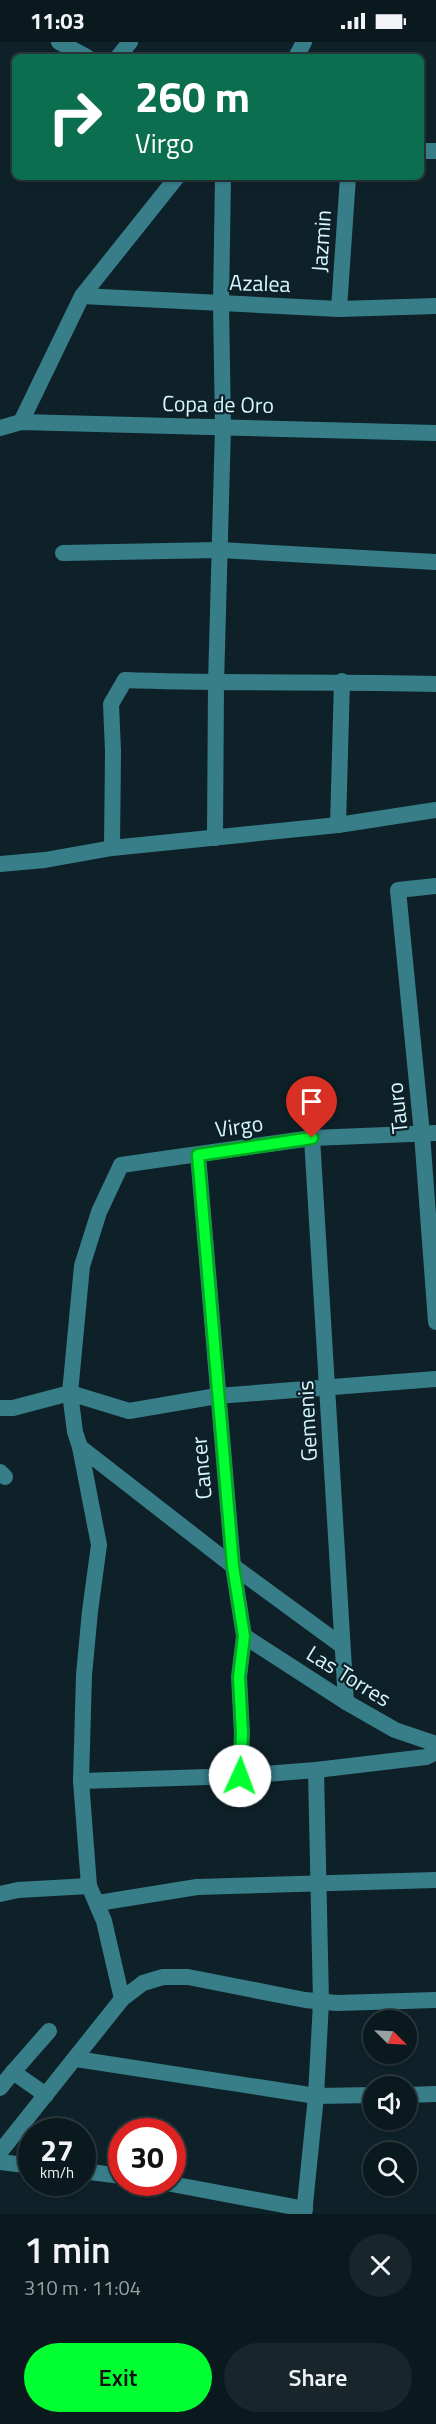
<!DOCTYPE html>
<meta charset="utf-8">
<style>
body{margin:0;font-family:"Titillium Web",sans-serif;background:#18262b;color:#f1f3f6;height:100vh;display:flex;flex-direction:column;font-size:22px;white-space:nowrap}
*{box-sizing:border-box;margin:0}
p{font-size:20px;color:#99a0a4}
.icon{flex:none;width:33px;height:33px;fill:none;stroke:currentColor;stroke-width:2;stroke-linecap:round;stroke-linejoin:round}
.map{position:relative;height:2172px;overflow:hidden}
.sheet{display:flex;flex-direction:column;background:#0a191e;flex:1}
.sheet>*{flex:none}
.hud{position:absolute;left:12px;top:12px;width:412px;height:126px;border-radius:9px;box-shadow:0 2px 4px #0004,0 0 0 2px #2a383c;background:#0b6e4f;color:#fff;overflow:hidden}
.needle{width:39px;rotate:114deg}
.controls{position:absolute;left:363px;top:1968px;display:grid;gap:12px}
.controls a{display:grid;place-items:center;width:54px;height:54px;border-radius:50%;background:#0a191e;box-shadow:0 2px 4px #0004,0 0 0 2px #2a383c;font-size:30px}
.speed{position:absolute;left:18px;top:2076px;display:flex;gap:12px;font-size:30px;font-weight:700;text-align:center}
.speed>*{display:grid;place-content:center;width:78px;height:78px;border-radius:50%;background:#0a191e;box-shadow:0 2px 4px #0004,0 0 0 2px #2a383c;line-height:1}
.speed small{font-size:15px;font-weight:400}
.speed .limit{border:9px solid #d22;background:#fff;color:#111}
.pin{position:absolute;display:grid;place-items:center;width:51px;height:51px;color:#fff;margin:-62px -26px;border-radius:50% 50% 50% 0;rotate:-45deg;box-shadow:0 0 6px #0007}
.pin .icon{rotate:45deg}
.me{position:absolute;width:66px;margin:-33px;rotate:2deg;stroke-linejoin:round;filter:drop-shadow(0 0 4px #0008)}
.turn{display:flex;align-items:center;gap:21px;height:126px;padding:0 24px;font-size:27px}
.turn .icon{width:78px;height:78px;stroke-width:2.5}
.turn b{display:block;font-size:42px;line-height:51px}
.round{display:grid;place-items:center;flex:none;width:63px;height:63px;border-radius:32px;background:#18262b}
.head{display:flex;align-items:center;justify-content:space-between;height:102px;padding:0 24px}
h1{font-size:36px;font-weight:600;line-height:45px}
.action{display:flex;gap:12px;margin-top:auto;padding:12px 24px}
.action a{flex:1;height:69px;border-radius:36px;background:#01ff32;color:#111;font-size:24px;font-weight:600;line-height:69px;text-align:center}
.action a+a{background:#18262b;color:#f1f3f6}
.status{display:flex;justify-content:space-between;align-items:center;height:42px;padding:0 30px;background:#0a191e;direction:ltr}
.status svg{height:16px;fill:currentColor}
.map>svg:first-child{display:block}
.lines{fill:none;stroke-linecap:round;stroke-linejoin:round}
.minor{stroke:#377e89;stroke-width:16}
.route-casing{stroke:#01a620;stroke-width:15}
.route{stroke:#01ff32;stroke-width:10}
.labels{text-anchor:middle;stroke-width:4.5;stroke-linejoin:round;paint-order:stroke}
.street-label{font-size:22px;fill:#d5f6ff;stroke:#0e2128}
</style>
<div class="status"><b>11:03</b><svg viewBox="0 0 49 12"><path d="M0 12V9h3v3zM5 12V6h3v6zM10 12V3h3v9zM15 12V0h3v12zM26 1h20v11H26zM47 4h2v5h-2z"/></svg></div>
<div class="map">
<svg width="436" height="2172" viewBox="0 0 436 2172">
<rect width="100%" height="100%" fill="#0e2128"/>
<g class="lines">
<!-- minor -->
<g class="minor">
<path d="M 59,0 L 87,15"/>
<path d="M 118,15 L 130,0"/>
<path d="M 296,15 L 304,0"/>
<path d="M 422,109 L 436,109"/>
<path d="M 82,254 L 339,267 L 436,264"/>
<path d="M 339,267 L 348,135"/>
<path d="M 21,380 L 82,254 L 177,135"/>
<path d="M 0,386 L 21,380 L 436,391"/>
<path d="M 63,511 L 219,508 L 436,520"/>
<path d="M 338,783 L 342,639"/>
<path d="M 215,796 L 216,642 L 223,385 L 221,262 L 223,135"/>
<path d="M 112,806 L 113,709 L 111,662 L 125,638 C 229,642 332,639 436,642"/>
<path d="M 0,822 L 45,818 L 112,806 L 338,783 L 436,768"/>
<path d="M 436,844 L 398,848 L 422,1092 L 436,1280"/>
<path d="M 312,1096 L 346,1660"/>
<path d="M 198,1113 L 233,1524 L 244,1594 L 239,1635 L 242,1691 L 240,1734"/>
<path d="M 0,1366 L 13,1366 L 70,1351 L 129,1369 L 217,1354 L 436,1337"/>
<path d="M 80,1405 L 233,1524 L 341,1603"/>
<path d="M 0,1430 L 5,1435"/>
<path d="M 244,1594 L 346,1660 L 395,1688 L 436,1702"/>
<path d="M 81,1739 L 240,1734 L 316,1728 L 426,1715 L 436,1710"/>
<path d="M 0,1852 L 18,1848 L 89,1844"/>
<path d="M 98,1861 L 197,1845 L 436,1838"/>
<path d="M 122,1957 L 104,1879 L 89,1844 L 81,1739 L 84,1633 L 90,1569 L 99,1503 L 80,1405 L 75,1390 L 70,1351 L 82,1224 L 99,1170 L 121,1123 L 312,1096 L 436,1091"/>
<path d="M 76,2017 L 316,2054 L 374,2053"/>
<path d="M 0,2046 L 13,2030"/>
<path d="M 46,2053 L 13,2030 L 49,1989"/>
<path d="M 406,2053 L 436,2052"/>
<path d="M 0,2110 L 122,1957 L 143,1941 L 163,1935 L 188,1935 L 305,1958 L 337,1961 L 436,1958"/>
<path d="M 0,2120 L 32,2124"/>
<path d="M 82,2129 L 122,2134"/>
<path d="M 161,2140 L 305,2167"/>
<path d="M 304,2172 L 316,2054 L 321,1960 L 316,1728"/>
</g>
</g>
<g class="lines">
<defs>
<path id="route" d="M 240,1734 L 242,1691 L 239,1635 L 244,1594 L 233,1524 L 198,1113 L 312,1096"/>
</defs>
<!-- route casing -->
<use href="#route" class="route-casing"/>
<!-- route -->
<use href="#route" class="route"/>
</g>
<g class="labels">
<!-- street labels -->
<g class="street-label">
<text transform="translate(321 199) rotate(-86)" y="8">Jazmin</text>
<text transform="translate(260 241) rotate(2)" y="8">Azalea</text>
<text transform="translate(218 362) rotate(1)" y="8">Copa de Oro</text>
<text transform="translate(397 1066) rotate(-96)" y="8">Tauro</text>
<text transform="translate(239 1084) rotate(-8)" y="8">Virgo</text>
<text transform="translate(307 1379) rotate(-93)" y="8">Gemenis</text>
<text transform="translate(201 1426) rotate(-95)" y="8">Cancer</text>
<text transform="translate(349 1634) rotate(32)" y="8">Las Torres</text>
</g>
</g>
</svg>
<div class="controls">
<a><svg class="needle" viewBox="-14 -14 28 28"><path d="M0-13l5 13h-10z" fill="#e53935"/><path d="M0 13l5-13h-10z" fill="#99a0a4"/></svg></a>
<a><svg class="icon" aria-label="sound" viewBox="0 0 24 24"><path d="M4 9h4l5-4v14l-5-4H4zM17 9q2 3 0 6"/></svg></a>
<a><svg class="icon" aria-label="search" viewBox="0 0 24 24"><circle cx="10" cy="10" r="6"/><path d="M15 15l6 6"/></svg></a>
</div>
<div class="speed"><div>27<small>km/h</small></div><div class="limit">30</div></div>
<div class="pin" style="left:312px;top:1096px;background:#d93025"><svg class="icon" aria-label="arrive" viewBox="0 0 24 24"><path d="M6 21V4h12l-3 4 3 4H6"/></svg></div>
<svg class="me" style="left:240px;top:1734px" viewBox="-20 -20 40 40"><circle r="19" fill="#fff"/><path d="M0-13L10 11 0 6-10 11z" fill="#01ff32"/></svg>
<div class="hud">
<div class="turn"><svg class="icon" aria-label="right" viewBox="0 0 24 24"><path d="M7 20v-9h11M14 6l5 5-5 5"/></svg><div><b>260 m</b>Virgo</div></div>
</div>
</div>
<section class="sheet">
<div class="head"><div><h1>1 min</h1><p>310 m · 11:04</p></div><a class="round"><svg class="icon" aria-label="close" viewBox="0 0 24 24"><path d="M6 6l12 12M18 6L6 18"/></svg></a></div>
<div class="action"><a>Exit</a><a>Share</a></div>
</section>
